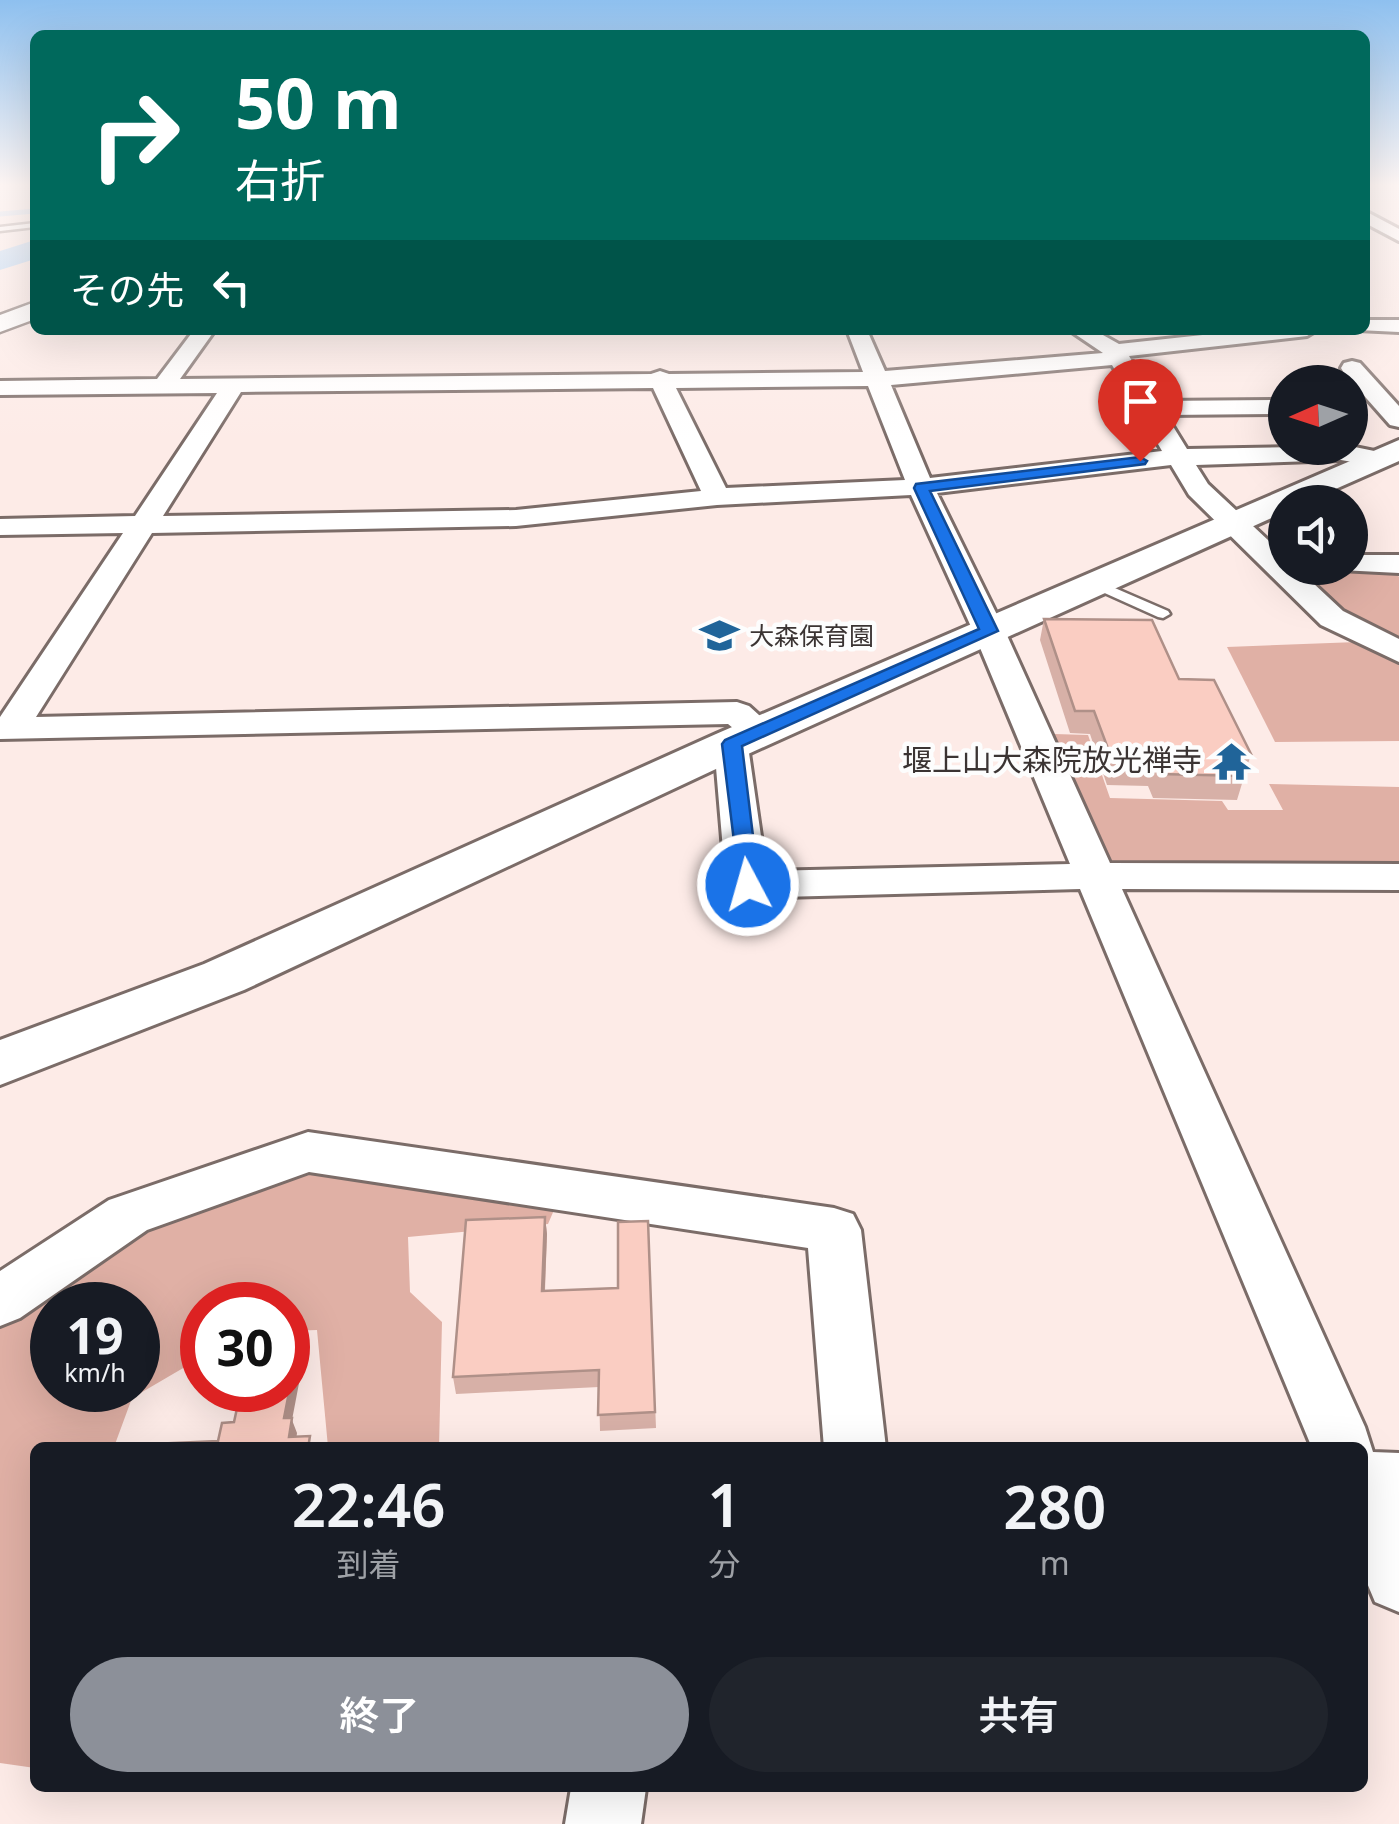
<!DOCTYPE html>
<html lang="ja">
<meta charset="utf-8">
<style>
body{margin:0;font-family:"Noto Sans","Noto Sans JP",sans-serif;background:#20242c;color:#f1f3f6;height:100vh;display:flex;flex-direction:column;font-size:38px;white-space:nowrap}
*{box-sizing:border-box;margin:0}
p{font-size:32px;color:#9ea1a6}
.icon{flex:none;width:55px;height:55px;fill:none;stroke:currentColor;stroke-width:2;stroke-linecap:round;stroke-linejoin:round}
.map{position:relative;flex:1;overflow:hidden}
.side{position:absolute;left:30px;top:1442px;width:1338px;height:350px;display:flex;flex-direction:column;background:#171b24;border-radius:15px;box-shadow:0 10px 40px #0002}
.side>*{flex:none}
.banner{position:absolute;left:30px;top:30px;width:1340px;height:305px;border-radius:15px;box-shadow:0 10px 40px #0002;background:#00695c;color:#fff;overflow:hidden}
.needle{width:65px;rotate:267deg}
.controls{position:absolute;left:1268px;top:365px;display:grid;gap:20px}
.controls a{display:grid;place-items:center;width:100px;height:100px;border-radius:50%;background:#171b24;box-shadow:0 10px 40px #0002;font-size:50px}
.speed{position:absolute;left:30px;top:1282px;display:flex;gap:20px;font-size:50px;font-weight:700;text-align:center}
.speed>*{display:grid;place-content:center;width:130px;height:130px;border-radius:50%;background:#171b24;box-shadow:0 10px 40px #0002;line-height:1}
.speed small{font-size:25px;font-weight:400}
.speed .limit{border:15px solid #d22;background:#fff;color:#111}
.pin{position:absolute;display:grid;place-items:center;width:85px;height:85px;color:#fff;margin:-102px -42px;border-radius:50% 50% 50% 0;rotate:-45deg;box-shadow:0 0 10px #0007}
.pin .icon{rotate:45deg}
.me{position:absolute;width:110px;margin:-55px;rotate:354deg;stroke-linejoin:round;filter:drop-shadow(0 0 8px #0008)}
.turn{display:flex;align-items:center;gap:35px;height:210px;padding:0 40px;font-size:45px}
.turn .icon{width:130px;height:130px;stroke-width:2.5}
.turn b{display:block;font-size:70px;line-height:85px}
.then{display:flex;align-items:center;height:95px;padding:0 40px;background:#0003;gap:20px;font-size:38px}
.eta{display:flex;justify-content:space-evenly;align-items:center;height:170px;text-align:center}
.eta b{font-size:60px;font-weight:600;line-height:70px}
.button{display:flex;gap:20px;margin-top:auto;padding:20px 40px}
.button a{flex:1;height:115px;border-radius:60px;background:#8c9099;color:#fff;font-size:40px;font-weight:600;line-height:115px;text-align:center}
.button a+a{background:#20242c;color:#f1f3f6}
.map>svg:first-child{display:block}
.green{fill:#e0b0a5;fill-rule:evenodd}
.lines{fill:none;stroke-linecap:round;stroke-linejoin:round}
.stream{stroke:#a8d2f9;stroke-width:5}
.river{fill:#a8d2f9;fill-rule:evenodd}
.service-casing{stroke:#7b6c68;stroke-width:5}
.minor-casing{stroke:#7b6c68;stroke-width:6}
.tertiary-casing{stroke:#7b6c68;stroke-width:6}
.primary-casing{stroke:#7b6c68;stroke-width:5}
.service{fill:#fff;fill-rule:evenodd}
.minor{fill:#fff;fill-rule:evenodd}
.tertiary{fill:#fff;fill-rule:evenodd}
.primary{fill:#fff;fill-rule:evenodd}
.wall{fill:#d7b0a7}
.shaded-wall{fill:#af9088}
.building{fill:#facdc2;stroke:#af9088;stroke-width:2.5}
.route{fill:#1a73e8;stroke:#114b97;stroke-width:2.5}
.labels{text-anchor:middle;stroke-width:9;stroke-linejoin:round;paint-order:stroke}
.far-poi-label{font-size:25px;fill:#3b3433;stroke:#fdfdfd;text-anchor:start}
.poi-label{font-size:30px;fill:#3b3433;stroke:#fdfdfd;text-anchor:end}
</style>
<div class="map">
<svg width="1399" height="1824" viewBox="0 0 1399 1824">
<rect width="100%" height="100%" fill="#fdebe7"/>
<!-- green -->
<g class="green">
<path d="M 1390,566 L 1399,577 L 1399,640 L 1340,617 L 1292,568 Z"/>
<path d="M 1357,642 L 1399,660 L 1399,741 L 1275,742 L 1227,647 Z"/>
<path d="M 1054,734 L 1088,735 L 1110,798 L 1222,801 L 1228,810 L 1283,810 L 1269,784 L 1399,787 L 1399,867 L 1119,865 L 1112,862 Z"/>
<path d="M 308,1166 L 557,1203 L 548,1224 L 408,1237 L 410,1292 L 442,1322 L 439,1447 L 328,1447 L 317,1330 L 288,1331 L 288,1305 L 202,1305 L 202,1357 L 132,1398 L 114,1447 L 35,1448 L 35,1768 L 0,1763 L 0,1320 L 135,1225 ZM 52,1305 L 138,1305 L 138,1390 L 52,1390 Z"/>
</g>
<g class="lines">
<!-- stream -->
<path class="stream" d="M 0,214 L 35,211"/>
<!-- river -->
<path class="river" d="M 35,240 L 35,259 L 0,270 L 0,251 Z"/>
<defs>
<g id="service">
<path d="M 35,223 L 35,227 L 0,231 L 0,227 Z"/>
<path d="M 1094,579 L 1168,611 L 1170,614 L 1163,618 L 1158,617 L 1089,586 L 1087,583 Z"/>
</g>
<g id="minor">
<path d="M 1365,211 L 1399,229 L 1399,241 L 1365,223 Z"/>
<path d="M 1365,320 L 1399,320 L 1399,332 L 1358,330 L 1365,330 Z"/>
<path d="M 194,330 L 215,330 L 180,379 L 651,374 L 660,371 L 669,374 L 863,372 L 847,330 L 867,330 L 885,371 L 1103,353 L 1069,330 L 1094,330 L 1119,344 L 1249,330 L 1317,330 L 1307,336 L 1129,356 L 1157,401 L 1285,400 L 1285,414 L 1166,415 L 1187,449 L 1350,446 L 1384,453 L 1388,458 L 1384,463 L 1375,466 L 1341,460 L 1196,465 L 1208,484 L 1285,556 L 1285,568 L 1297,568 L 1343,611 L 1399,639 L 1399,662 L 1321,625 L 1189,495 L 1171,465 L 937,493 L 1005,631 L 1110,863 L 1399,864 L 1399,890 L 1122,889 L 1365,1427 L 1373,1452 L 1399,1453 L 1399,1612 L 1375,1602 L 1362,1571 L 1362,1448 L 1312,1448 L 1080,889 L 747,898 L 732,894 L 726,885 L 714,744 L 719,736 L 743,736 L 728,724 L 0,739 L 0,717 L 123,533 L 0,535 L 0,519 L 135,516 L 217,393 L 0,395 L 0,381 L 157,379 ZM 1112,365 L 1162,451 L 930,478 L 891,385 ZM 868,386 L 905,480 L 726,488 L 676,388 ZM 653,388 L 701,491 L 516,510 L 163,516 L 241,392 ZM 911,495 L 973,631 L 1070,864 L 766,871 L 747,739 L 760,743 L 773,740 L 778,732 L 749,706 L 737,702 L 36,717 L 152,533 L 516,526 L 717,505 Z"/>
<path d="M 1352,361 L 1360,363 L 1399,406 L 1399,427 L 1390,425 L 1344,373 L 1341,368 L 1344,363 Z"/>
<path d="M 1350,555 L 1399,555 L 1399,573 L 1340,570 L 1338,568 L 1350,568 Z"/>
<path d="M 308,1132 L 834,1208 L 853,1214 L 861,1230 L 886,1448 L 824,1448 L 808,1248 L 309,1172 L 147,1230 L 20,1318 L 0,1326 L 0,1271 L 109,1200 Z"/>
<path d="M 571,1788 L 646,1788 L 641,1824 L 565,1824 Z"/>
</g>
<path id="tertiary" d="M 1399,440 L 1399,461 L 1306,502 L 1285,502 L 1285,512 L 748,754 L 244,990 L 0,1085 L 0,1040 L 204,964 L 716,734 Z"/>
<path id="primary" d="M 35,302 L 35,319 L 0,332 L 0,315 Z"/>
</defs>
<!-- service casing -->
<use href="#service" class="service-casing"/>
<!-- minor casing -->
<use href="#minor" class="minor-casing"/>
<!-- tertiary casing -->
<use href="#tertiary" class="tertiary-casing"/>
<!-- primary casing -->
<use href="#primary" class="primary-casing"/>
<!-- service -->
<use href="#service" class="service"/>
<!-- minor -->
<use href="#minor" class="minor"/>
<!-- tertiary -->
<use href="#tertiary" class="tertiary"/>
<!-- primary -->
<use href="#primary" class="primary"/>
</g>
<!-- wall -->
<g class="wall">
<path d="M 1044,619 L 1179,679 L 1251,754 L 1237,800 L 1153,798 L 1148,786 L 1107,785 L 1090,734 L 1070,733 L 1040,640 Z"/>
<path d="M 545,1217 L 547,1234 L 545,1291 L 618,1288 L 648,1221 L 656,1428 L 600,1431 L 599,1387 L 456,1394 L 453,1377 Z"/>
</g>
<!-- shaded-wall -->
<g class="shaded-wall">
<path d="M 545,1217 L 547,1234 L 544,1308 L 542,1291 Z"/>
<path d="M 303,1321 L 308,1336 L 292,1420 L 297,1433 L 295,1448 L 293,1448 L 284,1418 Z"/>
</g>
<!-- building -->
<g class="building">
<path d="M 1044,619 L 1152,620 L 1179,679 L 1214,680 L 1251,754 L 1234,754 L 1245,776 L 1159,774 L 1154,762 L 1113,762 L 1094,711 L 1075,711 Z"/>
<path d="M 545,1217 L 542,1291 L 618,1288 L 618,1222 L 648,1221 L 655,1412 L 598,1415 L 599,1370 L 453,1377 L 466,1220 Z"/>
<path d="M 288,1321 L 303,1321 L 284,1418 L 292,1418 L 289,1437 L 310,1436 L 308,1448 L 151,1448 L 152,1444 L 218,1441 L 222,1423 L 234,1422 L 241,1390 L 288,1390 Z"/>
</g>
<!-- sky -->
<linearGradient id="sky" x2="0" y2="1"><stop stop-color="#8ec0ef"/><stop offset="0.42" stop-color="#fef6f4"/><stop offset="1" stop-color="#fef6f4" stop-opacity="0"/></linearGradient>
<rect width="1399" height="440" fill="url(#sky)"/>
<!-- route -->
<path class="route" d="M 1140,457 L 1147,461 L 1145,464 L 930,491 L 998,631 L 742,746 L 759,885 L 748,892 L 740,890 L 722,744 L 725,740 L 979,629 L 914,488 L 916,484 Z"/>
<!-- icons -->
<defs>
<symbol id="school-bare" viewBox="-9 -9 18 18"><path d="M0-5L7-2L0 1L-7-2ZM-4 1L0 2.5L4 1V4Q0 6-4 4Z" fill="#206499" stroke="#fdfdfd" stroke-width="2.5" paint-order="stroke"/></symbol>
<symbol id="temple-bare" viewBox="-9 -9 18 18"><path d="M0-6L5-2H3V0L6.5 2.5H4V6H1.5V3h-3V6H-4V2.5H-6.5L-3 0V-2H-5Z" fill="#206499" stroke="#fdfdfd" stroke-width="2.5" paint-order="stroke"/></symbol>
</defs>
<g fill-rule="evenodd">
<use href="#school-bare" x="692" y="608" width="55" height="55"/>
<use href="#temple-bare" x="1204" y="734" width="55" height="55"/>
</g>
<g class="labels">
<!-- far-poi labels -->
<g class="far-poi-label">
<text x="749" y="645">大森保育園</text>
</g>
<!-- poi labels -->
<g class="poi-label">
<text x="1202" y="771">堰上山大森院放光禅寺</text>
</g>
</g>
</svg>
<div class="controls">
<a><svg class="needle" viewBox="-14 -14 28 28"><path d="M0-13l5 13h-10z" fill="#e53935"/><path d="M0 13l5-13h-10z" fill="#9ea1a6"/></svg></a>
<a><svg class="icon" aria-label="sound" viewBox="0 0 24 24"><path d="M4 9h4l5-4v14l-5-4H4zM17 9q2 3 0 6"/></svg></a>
</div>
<div class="speed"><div>19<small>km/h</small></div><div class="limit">30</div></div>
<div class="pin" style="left:1140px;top:461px;background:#d93025"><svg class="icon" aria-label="arrive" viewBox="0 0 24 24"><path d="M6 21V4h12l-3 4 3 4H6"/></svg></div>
<svg class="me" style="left:748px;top:885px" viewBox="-20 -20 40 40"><circle r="17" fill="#1a73e8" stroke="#fff" stroke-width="3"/><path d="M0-11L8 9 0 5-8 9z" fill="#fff"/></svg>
<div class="banner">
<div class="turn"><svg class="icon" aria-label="right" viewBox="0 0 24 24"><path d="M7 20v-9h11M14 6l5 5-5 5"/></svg><div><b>50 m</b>右折</div></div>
<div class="then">その先<svg class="icon" aria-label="left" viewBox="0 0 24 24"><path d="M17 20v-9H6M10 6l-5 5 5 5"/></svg></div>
</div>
<section class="side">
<div class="eta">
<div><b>22:46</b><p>到着</p></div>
<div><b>1</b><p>分</p></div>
<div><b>280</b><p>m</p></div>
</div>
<div class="button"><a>終了</a><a>共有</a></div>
</section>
</div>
